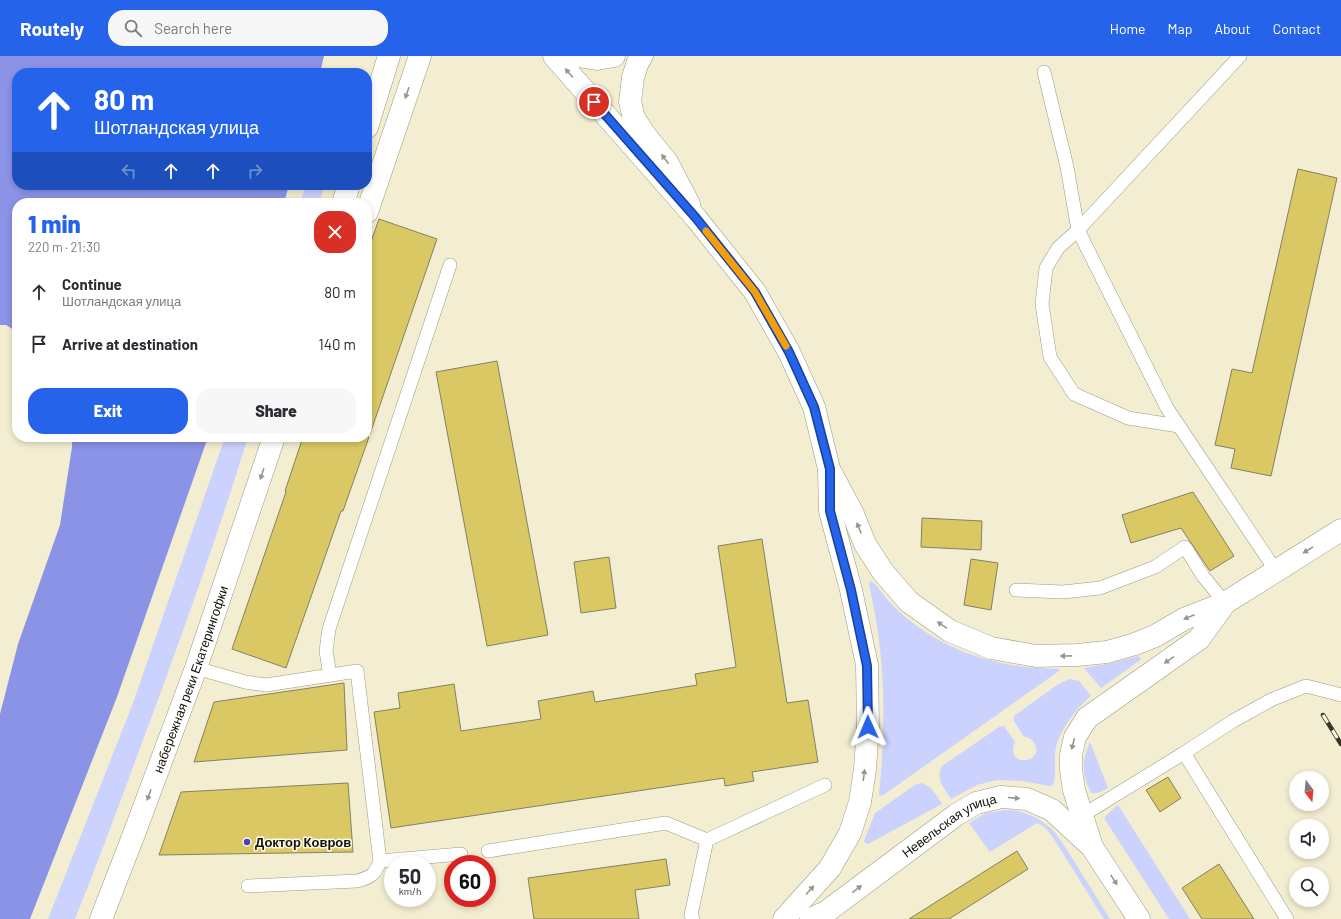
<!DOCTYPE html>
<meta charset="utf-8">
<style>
body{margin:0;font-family:Barlow,sans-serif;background:#f7f7f7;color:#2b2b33;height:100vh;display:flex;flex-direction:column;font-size:15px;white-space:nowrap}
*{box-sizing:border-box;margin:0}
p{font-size:13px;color:#7c7c81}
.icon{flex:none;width:22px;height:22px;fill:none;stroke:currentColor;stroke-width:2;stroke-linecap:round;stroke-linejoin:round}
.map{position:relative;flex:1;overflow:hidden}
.sheet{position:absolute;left:12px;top:142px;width:360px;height:244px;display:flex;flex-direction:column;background:#fff;border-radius:16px;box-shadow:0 2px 6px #0003}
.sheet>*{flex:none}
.hud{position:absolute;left:12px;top:12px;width:360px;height:122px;border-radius:16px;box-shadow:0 2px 6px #0003;background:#2563eb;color:#fff;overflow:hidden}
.needle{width:26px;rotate:164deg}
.buttons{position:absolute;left:1289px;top:715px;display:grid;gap:8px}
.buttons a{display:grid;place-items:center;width:40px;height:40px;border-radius:50%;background:#fff;box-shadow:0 2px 6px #0003;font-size:20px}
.speed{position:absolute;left:384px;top:799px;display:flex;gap:8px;font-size:20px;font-weight:700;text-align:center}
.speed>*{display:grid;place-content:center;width:52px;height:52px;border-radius:50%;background:#fff;box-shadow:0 2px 6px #0003;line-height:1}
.speed small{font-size:10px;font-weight:400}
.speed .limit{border:6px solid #d22;background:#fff;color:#111}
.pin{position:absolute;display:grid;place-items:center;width:34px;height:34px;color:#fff;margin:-17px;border:2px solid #fff;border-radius:50%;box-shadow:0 1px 4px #0007}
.me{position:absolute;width:44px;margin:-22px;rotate:359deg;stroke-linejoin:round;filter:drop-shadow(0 0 3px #0008)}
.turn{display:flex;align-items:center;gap:14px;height:84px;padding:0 16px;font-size:18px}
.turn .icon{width:52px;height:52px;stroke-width:2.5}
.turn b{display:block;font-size:28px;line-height:34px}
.lanes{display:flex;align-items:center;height:38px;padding:0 16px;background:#0003;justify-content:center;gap:20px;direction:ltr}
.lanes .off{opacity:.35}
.round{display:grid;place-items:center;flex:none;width:42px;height:42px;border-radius:16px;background:#f7f7f7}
.summary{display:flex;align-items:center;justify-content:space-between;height:68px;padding:0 16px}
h1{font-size:24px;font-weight:800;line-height:30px;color:#2563eb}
.cta{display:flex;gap:8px;margin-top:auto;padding:8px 16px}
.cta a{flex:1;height:46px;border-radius:16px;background:#2563eb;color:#fff;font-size:16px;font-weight:800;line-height:46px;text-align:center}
.cta a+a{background:#f7f7f7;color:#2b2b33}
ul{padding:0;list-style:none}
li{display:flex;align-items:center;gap:12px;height:52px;padding:0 16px}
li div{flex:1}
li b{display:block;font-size:15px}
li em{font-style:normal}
header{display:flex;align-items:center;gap:24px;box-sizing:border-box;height:56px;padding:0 20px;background:#2563eb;color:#fff}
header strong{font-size:19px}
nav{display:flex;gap:22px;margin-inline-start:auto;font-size:14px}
.search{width:280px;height:36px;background:#f7f7f7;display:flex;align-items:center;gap:10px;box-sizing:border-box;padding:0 14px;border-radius:16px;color:#7c7c81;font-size:15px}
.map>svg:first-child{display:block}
.green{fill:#cbd2fd}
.water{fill:#8b93e7}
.building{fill:#d9c863;stroke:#848065}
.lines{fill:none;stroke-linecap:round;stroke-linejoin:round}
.lane-casing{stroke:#9f9b80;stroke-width:14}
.street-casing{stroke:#9f9b80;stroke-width:23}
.secondary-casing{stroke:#9f9b80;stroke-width:23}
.primary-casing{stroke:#9f9b80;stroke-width:23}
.lane{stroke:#fff;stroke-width:13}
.street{stroke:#fff;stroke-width:22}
.secondary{stroke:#fff;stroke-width:22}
.primary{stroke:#fff;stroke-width:22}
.rail-casing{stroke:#393629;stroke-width:4.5}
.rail{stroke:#fefbea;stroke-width:3;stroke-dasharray:9;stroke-linecap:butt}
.oneway{fill:#969590}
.route-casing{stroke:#184099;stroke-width:10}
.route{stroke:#2563eb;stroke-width:7}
.slow{stroke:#f59e0b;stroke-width:7}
.poi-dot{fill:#4743b9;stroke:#fefbea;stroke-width:1.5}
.labels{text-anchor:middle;stroke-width:3;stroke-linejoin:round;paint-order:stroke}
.street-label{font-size:13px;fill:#151309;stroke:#fefbea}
.poi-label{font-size:13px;font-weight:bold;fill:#151309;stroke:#fefbea;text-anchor:start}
</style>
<header>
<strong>Routely</strong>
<div class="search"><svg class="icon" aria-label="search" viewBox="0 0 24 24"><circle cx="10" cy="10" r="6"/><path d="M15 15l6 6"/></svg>Search here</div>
<nav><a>Home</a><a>Map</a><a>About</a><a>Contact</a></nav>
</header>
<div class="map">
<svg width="1341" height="863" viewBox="0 0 1341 863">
<rect width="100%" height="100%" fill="#f3eed1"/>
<!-- green -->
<g class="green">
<path d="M 306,129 L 325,129 L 319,147 L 300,147 Z"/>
<path d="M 225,381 L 248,381 C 222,465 193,548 163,630 C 134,708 106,786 75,863 L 48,863 L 133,647 Z"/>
<path d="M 870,525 C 876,527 879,533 883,538 C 889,546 896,553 904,560 C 950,598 1000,612 1059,613 L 1059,615 L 882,740 L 879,739 C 886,666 886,601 869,529 Z"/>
<path d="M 1138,600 L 1141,603 L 1139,605 L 1101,632 L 1084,612 L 1112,607 Z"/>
<path d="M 1069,623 L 1079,625 L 1091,640 C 1076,653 1057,676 1055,698 C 1054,707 1057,720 1053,729 L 1048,730 L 1022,725 L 997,724 L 977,729 L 951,743 C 944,732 935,723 942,710 L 999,671 L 1004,670 L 1015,686 C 1004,714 1047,706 1034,687 C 1032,683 1028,681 1024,681 L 1014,665 L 1014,660 L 1057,629 Z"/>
<path d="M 1090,686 L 1108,732 C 1102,735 1098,738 1091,737 C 1082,718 1081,706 1090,686 Z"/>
<path d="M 921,727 C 932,730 936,739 942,748 L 868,788 L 865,787 L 864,785 L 875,757 L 915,729 Z"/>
<path d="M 1118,749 L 1190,863 L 1169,863 L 1104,762 L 1114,752 Z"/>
<path d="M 1006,754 L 1019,755 L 1037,762 L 1052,773 L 1064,789 L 1110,863 L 1104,863 L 1054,783 C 1049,776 1045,770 1037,767 L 990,796 L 969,767 L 986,757 Z"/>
</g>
<!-- water -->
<g class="water">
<path d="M 0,0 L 324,0 L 320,17 L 17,17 L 17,129 L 289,129 L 284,147 L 17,147 L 17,276 L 6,269 L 0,269 Z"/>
<path d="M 72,381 L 208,381 L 117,641 L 30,863 L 0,863 L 0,658 L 18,588 L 60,469 L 72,391 Z"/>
</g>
<!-- building -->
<g class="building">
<path d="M 1298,113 L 1337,122 L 1271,420 L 1231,412 L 1235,393 L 1215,389 L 1232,313 L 1252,317 Z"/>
<path d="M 379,163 L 437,183 L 370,378 L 367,378 L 367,197 Z"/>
<path d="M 497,305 L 548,579 L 487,590 L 436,316 Z"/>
<path d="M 303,381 L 369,381 L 343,455 L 341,455 L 286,612 L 232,593 L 286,436 L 285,435 Z"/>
<path d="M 1193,436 L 1234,500 L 1210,515 L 1181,472 L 1131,487 L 1122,459 Z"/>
<path d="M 922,462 L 982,465 L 981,494 L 921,491 Z"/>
<path d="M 762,483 L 787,647 L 808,644 L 818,706 L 752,716 L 754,725 L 725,730 L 724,722 L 391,772 L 374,656 L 400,652 L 398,637 L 454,628 L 461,675 L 541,663 L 538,645 L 593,635 L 595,646 L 697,629 L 695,618 L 736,611 L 718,490 Z"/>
<path d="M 609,501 L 616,552 L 581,557 L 574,506 Z"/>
<path d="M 971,503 L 998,507 L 991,554 L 964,549 Z"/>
<path d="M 344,627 L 347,694 L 194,706 L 214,646 Z"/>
<path d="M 1168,721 L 1181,742 L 1160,756 L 1146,734 Z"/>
<path d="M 348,727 L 353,796 L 159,799 L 181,736 Z"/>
<path d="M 1017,795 L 1028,813 L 949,863 L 909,863 Z"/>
<path d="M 666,803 L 670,829 L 635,834 L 639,863 L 534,863 L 528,822 Z"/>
<path d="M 1219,808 L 1254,863 L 1202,863 L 1182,832 Z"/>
</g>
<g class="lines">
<defs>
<g id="lane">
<path d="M 1044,16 L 1067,111 L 1078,174 L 1167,352 L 1276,515"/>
<path d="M 1179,370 L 1128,362 L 1074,338 L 1050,301 L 1042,248 L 1046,212 L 1058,192 L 1078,174 L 1240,0"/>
<path d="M 1016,534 L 1063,536 L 1100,532 L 1155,511 L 1185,491 L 1203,520 L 1225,547"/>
<path d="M 196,612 L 245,626 L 266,629 L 357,615 L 380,805 C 375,819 371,821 357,825 L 248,830"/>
<path d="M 330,619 L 326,595 L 329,573 L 450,209"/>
<path d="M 1184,697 L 1287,863"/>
<path d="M 1083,759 L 1184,697 L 1233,665 L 1273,643 L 1306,630 L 1341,639"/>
<path d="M 488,795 L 666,767 L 707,784"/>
<path d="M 380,805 L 461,798"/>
<path d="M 693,863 L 691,859 L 707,784 L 825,729"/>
</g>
<g id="street">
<path d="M 578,0 L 597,3 L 614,0"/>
<path d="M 642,0 L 638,6 L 633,21 L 630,46 L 634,62 L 645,79 L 667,106 L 689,148"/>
</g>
<g id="secondary">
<path d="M 829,413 L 853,458 L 865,488 L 883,516 L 909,546 L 950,575 L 991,592 L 1036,600 L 1077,599 L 1107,596 L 1135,588 L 1155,580 L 1184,563 L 1225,547 L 1341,474"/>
<path d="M 1092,791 L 1074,734 L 1071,714 L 1071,699 L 1075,681 L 1087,662 L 1199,583 L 1225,547"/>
<path id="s1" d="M 811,863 L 826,856 L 956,759 L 976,747 L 1001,741 L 1027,743 L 1052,754 L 1092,791 L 1139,863"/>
</g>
<g id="primary">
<path d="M 554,0 L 696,162 L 755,236 L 789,296 L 814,351 L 829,413 L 830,455 L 851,534 L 867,609 L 868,671 L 865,713 L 860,746 L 850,777 L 830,812 L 784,863"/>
<path d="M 367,71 L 389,0"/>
<path d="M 343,147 L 349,129"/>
<path d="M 367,156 L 420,0"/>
<path id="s2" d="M 101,863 L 134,778 L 196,612 L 274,381"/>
</g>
</defs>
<!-- lane casing -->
<use href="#lane" class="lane-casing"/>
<!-- street casing -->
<use href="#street" class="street-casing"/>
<!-- secondary casing -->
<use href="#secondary" class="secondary-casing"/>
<!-- primary casing -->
<use href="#primary" class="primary-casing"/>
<!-- lane -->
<use href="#lane" class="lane"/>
<!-- street -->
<use href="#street" class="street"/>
<!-- secondary -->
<use href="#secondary" class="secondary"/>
<!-- primary -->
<use href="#primary" class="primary"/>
<defs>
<path id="rail" d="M 1323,659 L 1341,688"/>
</defs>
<!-- rail casing -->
<use href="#rail" class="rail-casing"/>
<!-- rail -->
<use href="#rail" class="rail"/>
</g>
<!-- one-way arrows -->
<defs><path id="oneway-solid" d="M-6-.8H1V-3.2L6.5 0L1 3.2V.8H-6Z"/></defs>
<g class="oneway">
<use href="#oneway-solid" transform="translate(569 17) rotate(-131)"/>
<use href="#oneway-solid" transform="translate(407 37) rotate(109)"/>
<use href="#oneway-solid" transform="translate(665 103) rotate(-127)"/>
<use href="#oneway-solid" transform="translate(262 418) rotate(108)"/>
<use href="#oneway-solid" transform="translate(859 472) rotate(-112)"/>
<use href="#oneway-solid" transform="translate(1308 494) rotate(148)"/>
<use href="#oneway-solid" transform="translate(1189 561) rotate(158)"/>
<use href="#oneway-solid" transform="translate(942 569) rotate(-145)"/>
<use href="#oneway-solid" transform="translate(1066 600) rotate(179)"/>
<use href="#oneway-solid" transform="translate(1169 604) rotate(145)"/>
<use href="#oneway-solid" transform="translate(1073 688) rotate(104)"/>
<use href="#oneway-solid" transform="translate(864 719) rotate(-82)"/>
<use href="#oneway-solid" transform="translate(149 739) rotate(110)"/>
<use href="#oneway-solid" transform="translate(1014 742) rotate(5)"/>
<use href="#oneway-solid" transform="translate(1114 824) rotate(57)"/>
<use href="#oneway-solid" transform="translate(857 833) rotate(-37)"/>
<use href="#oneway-solid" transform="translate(810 834) rotate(-48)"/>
</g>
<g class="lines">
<defs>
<path id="route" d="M 594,46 L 696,162 L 755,236 L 789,296 L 814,351 L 830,413 L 830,455 L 851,534 L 867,610 L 868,671"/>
</defs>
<!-- route casing -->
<use href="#route" class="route-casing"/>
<!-- route -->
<use href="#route" class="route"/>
<!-- slow -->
<path class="slow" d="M 706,175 L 755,236 L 786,290"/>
</g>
<!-- markers -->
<circle class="poi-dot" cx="247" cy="786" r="4"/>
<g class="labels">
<!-- street labels -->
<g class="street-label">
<text dy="5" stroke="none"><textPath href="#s2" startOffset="256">набережная реки Екатерингофки</textPath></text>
<text dy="5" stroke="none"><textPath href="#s1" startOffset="168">Невельская улица</textPath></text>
</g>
<!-- poi labels -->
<g class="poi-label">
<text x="255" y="791">Доктор Ковров</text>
</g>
</g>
</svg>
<div class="buttons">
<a><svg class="needle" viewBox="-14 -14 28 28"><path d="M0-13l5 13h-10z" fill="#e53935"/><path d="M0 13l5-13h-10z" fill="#7c7c81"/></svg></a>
<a><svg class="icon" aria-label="sound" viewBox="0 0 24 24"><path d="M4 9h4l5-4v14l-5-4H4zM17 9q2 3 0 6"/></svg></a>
<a><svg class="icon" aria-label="search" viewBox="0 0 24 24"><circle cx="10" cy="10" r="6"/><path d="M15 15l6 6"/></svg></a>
</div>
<div class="speed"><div>50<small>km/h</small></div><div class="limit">60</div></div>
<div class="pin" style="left:594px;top:46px;background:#d93025"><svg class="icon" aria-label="arrive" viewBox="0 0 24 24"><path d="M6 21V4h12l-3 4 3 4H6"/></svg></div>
<svg class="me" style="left:868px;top:671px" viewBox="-20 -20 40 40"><path d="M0-17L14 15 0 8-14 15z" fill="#2563eb" stroke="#fff" stroke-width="4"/></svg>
<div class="hud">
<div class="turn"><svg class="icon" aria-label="ahead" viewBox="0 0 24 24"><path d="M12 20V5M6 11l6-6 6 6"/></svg><div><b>80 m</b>Шотландская улица</div></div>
<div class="lanes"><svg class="icon off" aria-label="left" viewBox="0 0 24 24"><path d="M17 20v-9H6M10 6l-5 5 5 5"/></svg><svg class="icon" aria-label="ahead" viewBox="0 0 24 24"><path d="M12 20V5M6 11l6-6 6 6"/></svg><svg class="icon" aria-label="ahead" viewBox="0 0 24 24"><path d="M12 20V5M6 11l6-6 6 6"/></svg><svg class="icon off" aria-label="right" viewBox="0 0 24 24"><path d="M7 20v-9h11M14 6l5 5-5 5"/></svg></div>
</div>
<section class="sheet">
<div class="summary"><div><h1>1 min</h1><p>220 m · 21:30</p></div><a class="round" style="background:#d93025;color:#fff"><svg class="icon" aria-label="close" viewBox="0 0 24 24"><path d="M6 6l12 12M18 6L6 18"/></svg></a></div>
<ul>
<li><svg class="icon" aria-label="ahead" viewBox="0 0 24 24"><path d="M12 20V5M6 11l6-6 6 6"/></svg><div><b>Continue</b><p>Шотландская улица</p></div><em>80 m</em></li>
<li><svg class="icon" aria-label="arrive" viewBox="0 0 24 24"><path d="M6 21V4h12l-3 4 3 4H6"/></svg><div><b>Arrive at destination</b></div><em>140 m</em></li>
</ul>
<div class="cta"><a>Exit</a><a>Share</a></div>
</section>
</div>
